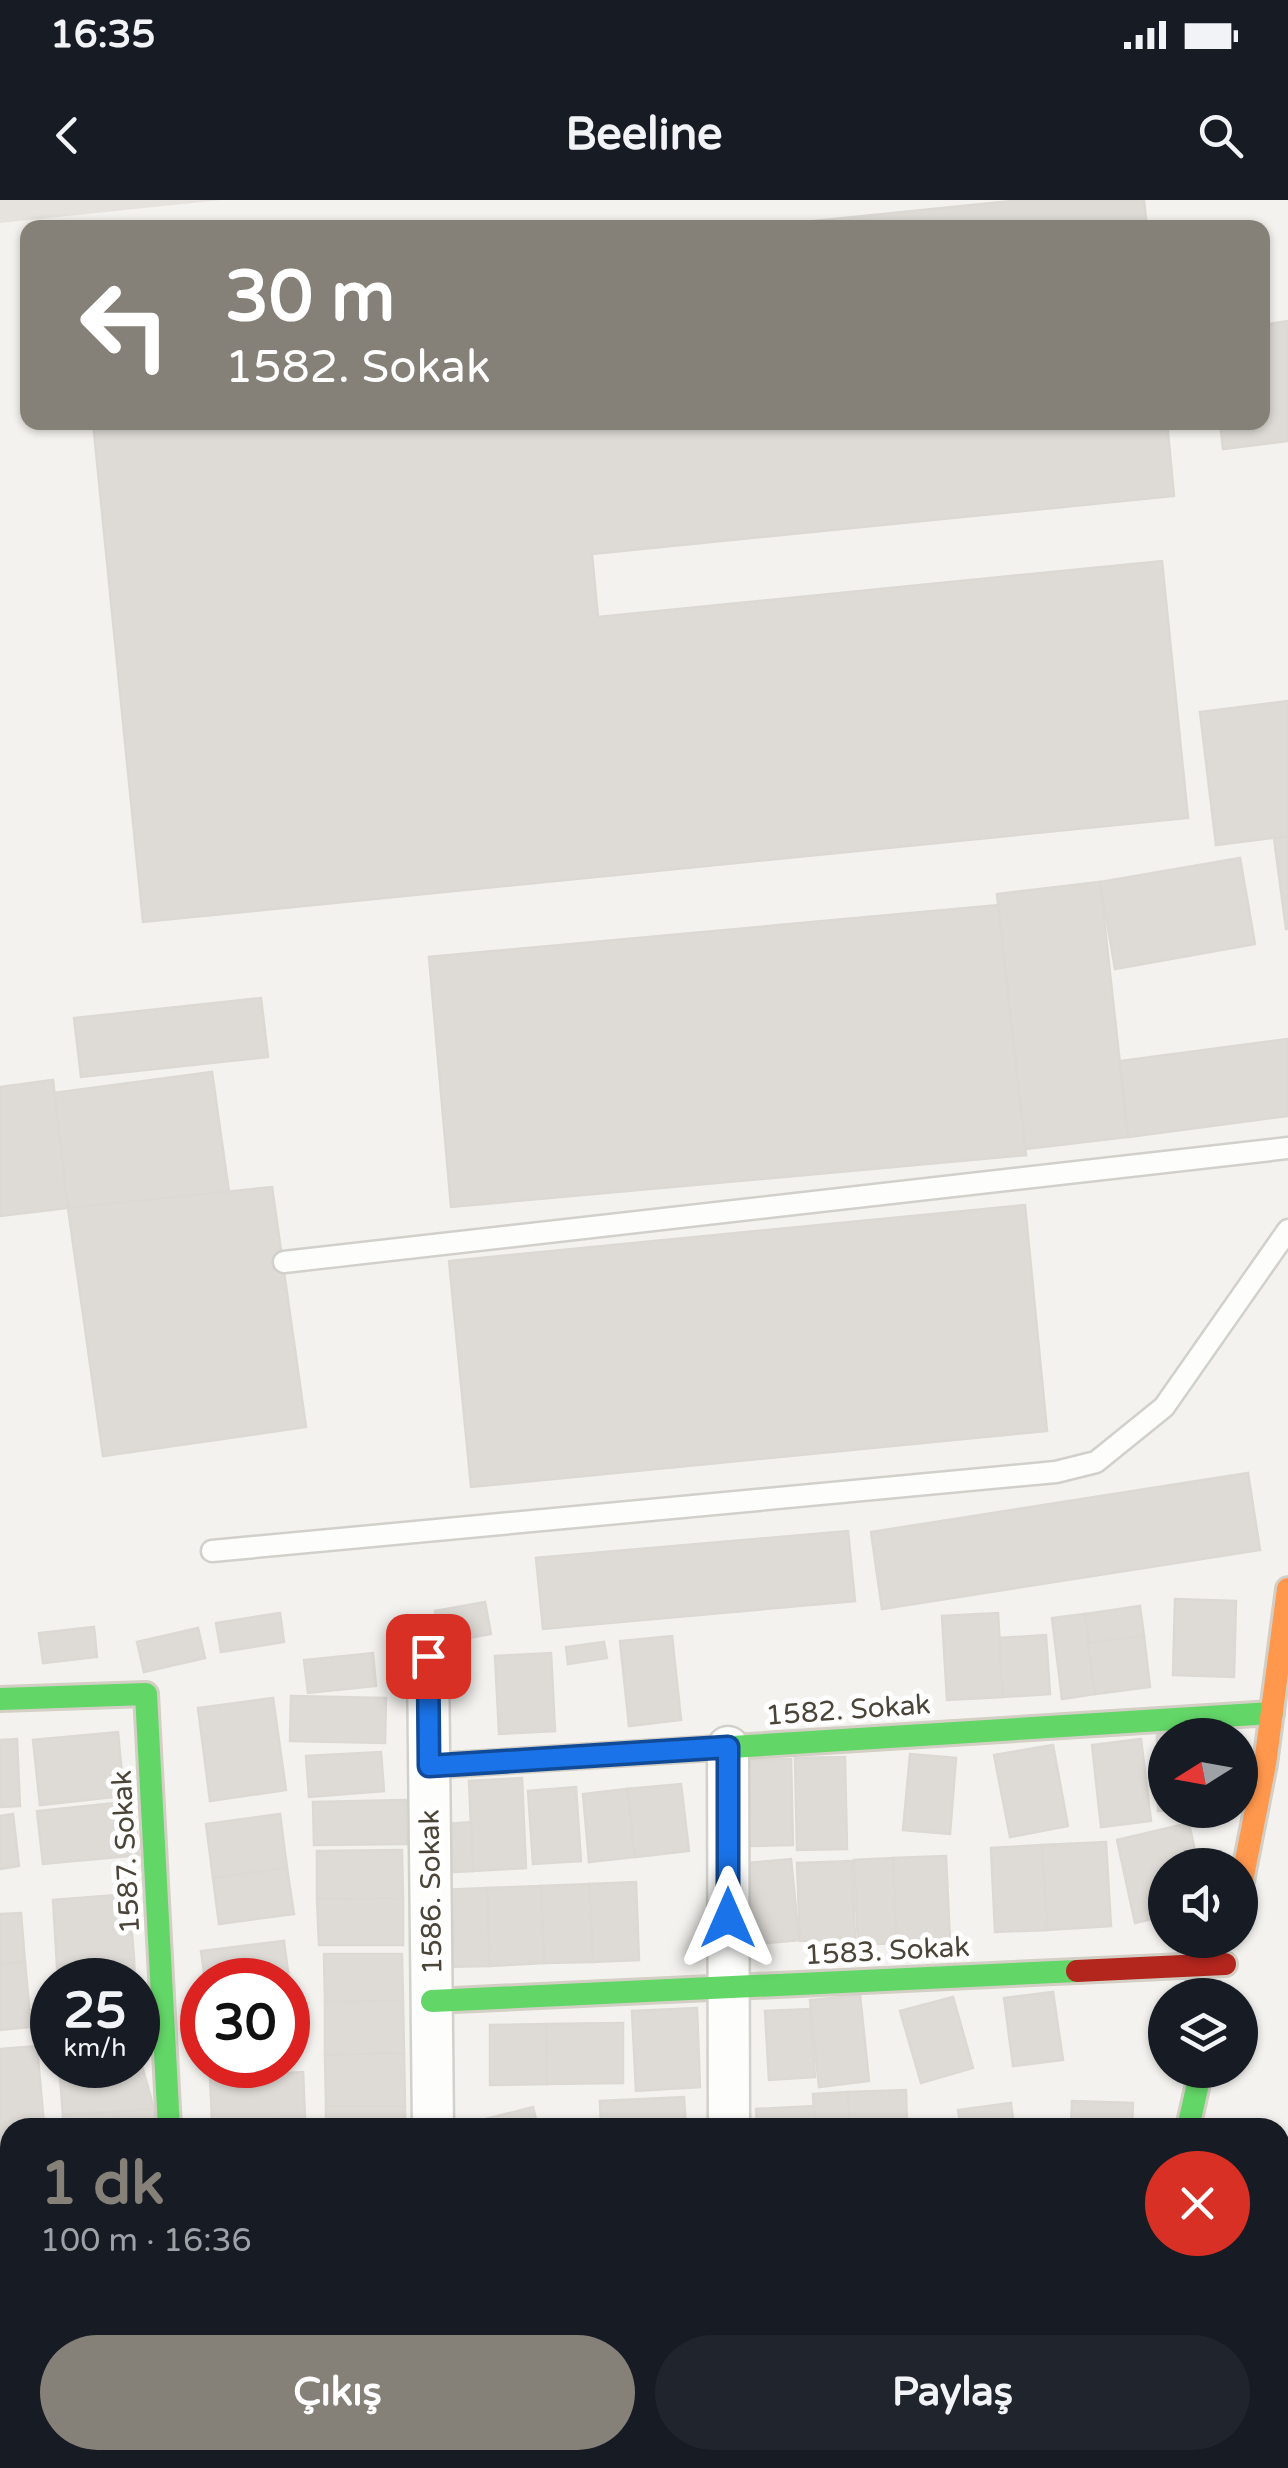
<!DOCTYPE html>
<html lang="tr">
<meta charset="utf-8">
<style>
body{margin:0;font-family:"Varela Round",sans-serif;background:#20242c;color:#f1f3f6;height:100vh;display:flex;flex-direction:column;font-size:38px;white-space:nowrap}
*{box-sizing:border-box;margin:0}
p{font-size:32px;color:#9ea1a6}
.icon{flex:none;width:55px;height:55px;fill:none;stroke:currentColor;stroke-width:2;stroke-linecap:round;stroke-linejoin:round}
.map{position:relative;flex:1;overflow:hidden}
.drawer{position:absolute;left:0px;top:1918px;width:1290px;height:352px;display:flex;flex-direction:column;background:#171b24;border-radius:30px 30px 0 0;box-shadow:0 2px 8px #0004}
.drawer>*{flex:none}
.hud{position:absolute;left:20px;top:20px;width:1250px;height:210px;border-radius:20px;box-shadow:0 2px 8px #0004;background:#868178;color:#fff;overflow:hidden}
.needle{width:65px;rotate:259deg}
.fabs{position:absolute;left:1148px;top:1518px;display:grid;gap:20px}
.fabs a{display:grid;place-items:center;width:110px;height:110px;border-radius:50%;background:#171b24;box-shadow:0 2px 8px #0004;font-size:50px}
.speed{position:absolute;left:30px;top:1758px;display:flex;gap:20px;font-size:50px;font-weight:700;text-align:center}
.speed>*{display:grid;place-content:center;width:130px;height:130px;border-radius:50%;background:#171b24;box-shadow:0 2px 8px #0004;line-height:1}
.speed small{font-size:25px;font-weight:400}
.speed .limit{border:15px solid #d22;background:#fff;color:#111}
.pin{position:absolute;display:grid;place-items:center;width:85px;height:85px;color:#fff;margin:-42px;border-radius:20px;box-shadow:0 5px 15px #0006}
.me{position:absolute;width:110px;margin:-55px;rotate:0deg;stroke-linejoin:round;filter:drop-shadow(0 0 8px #0008)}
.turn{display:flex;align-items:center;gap:35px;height:210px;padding:0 40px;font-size:45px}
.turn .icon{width:130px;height:130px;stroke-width:2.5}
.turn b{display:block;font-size:70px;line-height:85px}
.round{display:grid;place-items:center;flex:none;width:105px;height:105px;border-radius:52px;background:#20242c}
.overview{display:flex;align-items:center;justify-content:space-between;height:170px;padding:0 40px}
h1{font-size:60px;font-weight:700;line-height:75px;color:#868178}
.primary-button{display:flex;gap:20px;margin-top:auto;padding:20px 40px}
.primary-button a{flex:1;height:115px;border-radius:60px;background:#868178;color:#fff;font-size:40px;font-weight:700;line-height:115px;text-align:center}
.primary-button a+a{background:#20242c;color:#f1f3f6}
.status{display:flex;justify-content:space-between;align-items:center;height:70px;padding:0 50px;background:#171b24;direction:ltr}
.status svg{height:28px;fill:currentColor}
header{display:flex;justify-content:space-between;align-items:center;height:130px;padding:0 40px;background:#171b24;font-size:45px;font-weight:700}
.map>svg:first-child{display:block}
.industrial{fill:#e6e2de}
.building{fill:#dedbd6;stroke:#dcd9d4;stroke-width:2.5}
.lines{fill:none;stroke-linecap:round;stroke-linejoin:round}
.lane-casing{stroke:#d2d0cb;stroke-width:25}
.street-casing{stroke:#d2d0cb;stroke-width:45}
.fast-casing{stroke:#d3cfc5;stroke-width:28}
.slow-casing{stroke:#d3cfc5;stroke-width:28}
.jam-casing{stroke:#d3cfc5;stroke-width:28}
.lane{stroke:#fdfdfc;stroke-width:20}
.street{stroke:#fdfdfc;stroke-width:40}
.fast{stroke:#63d668;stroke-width:22}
.slow{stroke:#ff974d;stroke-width:22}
.jam{stroke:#b3261e;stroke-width:22}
.route-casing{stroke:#114b97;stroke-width:25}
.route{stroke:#1a73e8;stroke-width:18}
.labels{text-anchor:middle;stroke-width:10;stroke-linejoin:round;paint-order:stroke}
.street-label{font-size:28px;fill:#4b4439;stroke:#fff}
</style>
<div class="status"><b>16:35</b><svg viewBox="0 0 49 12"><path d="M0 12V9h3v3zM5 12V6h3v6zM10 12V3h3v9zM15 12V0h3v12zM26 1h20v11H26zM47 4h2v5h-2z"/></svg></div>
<header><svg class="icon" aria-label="back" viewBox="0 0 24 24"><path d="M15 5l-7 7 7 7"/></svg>Beeline<svg class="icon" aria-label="search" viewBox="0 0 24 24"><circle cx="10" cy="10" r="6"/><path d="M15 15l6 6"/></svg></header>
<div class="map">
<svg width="1288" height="2268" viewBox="0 0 1288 2268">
<rect width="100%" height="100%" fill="#f4f2ee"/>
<!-- industrial -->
<path class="industrial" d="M 0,0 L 221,0 L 0,23 Z"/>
<!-- building -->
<g class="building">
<path d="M 1021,0 L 1144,0 L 1147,28 L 746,28 Z"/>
<path d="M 1288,121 L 1288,241 L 1223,249 L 1220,222 L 1262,222 L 1262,125 Z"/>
<path d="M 93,222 L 1167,222 L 1174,296 L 592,354 L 598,417 L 1162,361 L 1188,618 L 143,722 Z"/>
<path d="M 1288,501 L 1288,636 L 1216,645 L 1200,512 Z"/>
<path d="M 1288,636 L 1288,729 L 1286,729 L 1274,638 Z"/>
<path d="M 1240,658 L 1255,744 L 1115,769 L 1100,682 Z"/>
<path d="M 1100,682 L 1128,937 L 1025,949 L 997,694 Z"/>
<path d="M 998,705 L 1026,955 L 451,1007 L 429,757 Z"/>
<path d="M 261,798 L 268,857 L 81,877 L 74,818 Z"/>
<path d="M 1288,839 L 1288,916 L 1128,937 L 1120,861 Z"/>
<path d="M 212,872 L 229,992 L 68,1008 L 53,893 Z"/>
<path d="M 53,880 L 68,1008 L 0,1016 L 0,887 Z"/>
<path d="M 272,987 L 306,1227 L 103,1256 L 68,1008 Z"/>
<path d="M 1025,1005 L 1047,1231 L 471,1287 L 449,1061 Z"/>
<path d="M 1248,1273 L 1260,1350 L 882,1409 L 871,1332 Z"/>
<path d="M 848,1331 L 855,1401 L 543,1429 L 536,1358 Z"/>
<path d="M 1175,1399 L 1236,1401 L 1234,1477 L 1173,1475 Z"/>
<path d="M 485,1402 L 491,1434 L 441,1443 L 435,1411 Z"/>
<path d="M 1140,1406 L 1144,1436 L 1088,1443 L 1085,1414 Z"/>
<path d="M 280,1413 L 284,1442 L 221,1452 L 216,1423 Z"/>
<path d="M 998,1413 L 1003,1497 L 947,1500 L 942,1416 Z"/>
<path d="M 1085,1414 L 1095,1494 L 1062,1499 L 1052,1418 Z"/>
<path d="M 94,1427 L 97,1457 L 43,1463 L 39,1433 Z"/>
<path d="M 198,1428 L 205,1458 L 144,1472 L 137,1442 Z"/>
<path d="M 1046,1435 L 1050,1494 L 1003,1497 L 999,1438 Z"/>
<path d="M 672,1436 L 681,1520 L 629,1526 L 620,1441 Z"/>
<path d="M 1144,1436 L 1150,1487 L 1095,1494 L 1088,1443 Z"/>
<path d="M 604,1442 L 607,1458 L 568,1464 L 566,1447 Z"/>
<path d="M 373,1453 L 376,1486 L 308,1493 L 304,1460 Z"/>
<path d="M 551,1453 L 555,1531 L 499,1534 L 495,1456 Z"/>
<path d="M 291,1496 L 386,1498 L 385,1543 L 290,1541 Z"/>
<path d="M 273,1498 L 286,1590 L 210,1601 L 198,1508 Z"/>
<path d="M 118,1532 L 124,1596 L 40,1605 L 33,1540 Z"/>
<path d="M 1157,1534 L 1165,1535 L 1165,1610 L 1210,1610 L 1158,1611 Z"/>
<path d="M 17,1539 L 20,1606 L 0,1607 L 0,1540 Z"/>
<path d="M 1141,1539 L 1151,1621 L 1101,1627 L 1092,1545 Z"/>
<path d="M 1053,1545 L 1068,1626 L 1010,1637 L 994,1555 Z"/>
<path d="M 381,1552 L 384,1591 L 309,1597 L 306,1556 Z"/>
<path d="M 910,1554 L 956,1558 L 950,1634 L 903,1630 Z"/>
<path d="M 845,1557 L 847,1649 L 797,1650 L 795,1558 Z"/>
<path d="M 791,1559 L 793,1645 L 748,1646 L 746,1560 Z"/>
<path d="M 522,1578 L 526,1668 L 473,1671 L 469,1581 Z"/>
<path d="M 681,1584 L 689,1651 L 635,1657 L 627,1589 Z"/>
<path d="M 576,1587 L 581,1661 L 533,1664 L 528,1591 Z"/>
<path d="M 627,1589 L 635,1657 L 589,1662 L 583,1594 Z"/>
<path d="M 406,1600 L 407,1644 L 314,1645 L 313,1602 Z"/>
<path d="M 134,1601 L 139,1655 L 43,1664 L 37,1611 Z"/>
<path d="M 13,1614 L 19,1666 L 0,1669 L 0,1616 Z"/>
<path d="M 280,1614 L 287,1668 L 213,1678 L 206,1624 Z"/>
<path d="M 471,1622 L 473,1671 L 436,1673 L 433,1625 Z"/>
<path d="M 1189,1623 L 1198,1665 L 1165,1665 L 1165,1716 L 1135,1723 L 1117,1640 Z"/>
<path d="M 1106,1642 L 1111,1726 L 1047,1730 L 1042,1645 Z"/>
<path d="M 1042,1645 L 1047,1730 L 995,1732 L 991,1648 Z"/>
<path d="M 402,1650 L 403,1698 L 317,1699 L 317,1651 Z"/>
<path d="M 946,1656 L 950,1741 L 896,1743 L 893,1658 Z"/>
<path d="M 893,1658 L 896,1743 L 858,1745 L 854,1660 Z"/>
<path d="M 791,1659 L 799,1740 L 746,1745 L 738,1664 Z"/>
<path d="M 852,1661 L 855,1739 L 800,1741 L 797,1663 Z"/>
<path d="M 287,1668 L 294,1714 L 219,1724 L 213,1678 Z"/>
<path d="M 636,1682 L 639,1760 L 593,1762 L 589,1684 Z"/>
<path d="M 589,1684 L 593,1762 L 544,1763 L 541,1686 Z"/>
<path d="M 541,1686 L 544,1763 L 490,1766 L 487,1688 Z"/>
<path d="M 487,1688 L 490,1766 L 443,1767 L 440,1690 Z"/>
<path d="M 129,1694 L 134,1759 L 57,1765 L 53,1700 Z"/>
<path d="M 403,1698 L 403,1745 L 319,1745 L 317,1699 Z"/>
<path d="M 21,1713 L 25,1762 L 0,1764 L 0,1714 Z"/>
<path d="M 284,1741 L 293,1810 L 288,1811 L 288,1780 L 205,1780 L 201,1751 Z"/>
<path d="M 324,1754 L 402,1754 L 403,1801 L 325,1802 Z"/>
<path d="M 134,1759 L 135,1780 L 59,1780 L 57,1765 Z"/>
<path d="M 25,1762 L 31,1827 L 0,1830 L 0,1764 Z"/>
<path d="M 1053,1792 L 1063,1860 L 1013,1866 L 1004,1798 Z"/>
<path d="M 860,1795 L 869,1881 L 819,1887 L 810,1800 Z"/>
<path d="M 953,1797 L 973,1868 L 921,1883 L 900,1811 Z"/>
<path d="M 403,1801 L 404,1853 L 325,1855 L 325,1802 Z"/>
<path d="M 697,1808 L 700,1887 L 636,1891 L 632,1811 Z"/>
<path d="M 810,1809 L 815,1877 L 769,1880 L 765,1811 Z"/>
<path d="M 293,1810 L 295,1833 L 288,1834 L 288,1811 Z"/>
<path d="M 623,1823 L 623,1883 L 547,1884 L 546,1824 Z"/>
<path d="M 546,1824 L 547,1884 L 490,1885 L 490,1825 Z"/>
<path d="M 37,1846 L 44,1925 L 0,1929 L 0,1849 Z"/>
<path d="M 138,1851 L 154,1909 L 63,1915 L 59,1865 L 138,1865 Z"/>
<path d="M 404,1853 L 405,1906 L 326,1906 L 325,1855 Z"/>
<path d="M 303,1872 L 305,1917 L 212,1922 L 210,1877 Z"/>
<path d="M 906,1890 L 907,1928 L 850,1928 L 848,1892 Z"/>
<path d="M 848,1892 L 850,1928 L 815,1928 L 813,1894 Z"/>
<path d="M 684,1897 L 686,1928 L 601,1928 L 600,1901 Z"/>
<path d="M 1072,1901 L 1133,1903 L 1132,1928 L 1071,1928 Z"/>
<path d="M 1011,1903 L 1014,1928 L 961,1928 L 958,1910 Z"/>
<rect x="326" y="1906" width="79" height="22"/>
<path d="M 814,1906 L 815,1928 L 757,1928 L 756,1909 Z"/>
<path d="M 533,1907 L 538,1928 L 500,1928 L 498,1916 Z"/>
<path d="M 154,1909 L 155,1928 L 63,1928 L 63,1915 Z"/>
<path d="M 498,1916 L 500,1928 L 447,1928 Z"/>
<path d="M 305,1917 L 305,1928 L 212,1928 L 212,1922 Z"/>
<path d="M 10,1928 L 10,1992 L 0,1993 L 0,1929 Z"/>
<rect x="0" y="2055" width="10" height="73"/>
<rect x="0" y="2158" width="10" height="91"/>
</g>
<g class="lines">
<defs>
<g id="lane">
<path d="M 284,1062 L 1288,948"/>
<path d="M 212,1351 L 1056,1272 L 1096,1262 L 1164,1207 L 1288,1030"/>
</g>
<g id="street">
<path d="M 428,1457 L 433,1928"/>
<path d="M 728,1547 L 729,1928"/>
<path d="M 0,2022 L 10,2022"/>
</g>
<g id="fast">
<path d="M 0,1499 L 146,1494 L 169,1928"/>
<path d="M 429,1566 L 1272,1513"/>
<path d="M 432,1801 L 1077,1771"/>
<path d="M 1188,1928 L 1201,1870"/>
</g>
<path id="slow" d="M 1240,1691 L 1265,1564 L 1288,1389"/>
<g id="jam">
<path d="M 1077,1771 L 1225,1764"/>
<path d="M 833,2268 L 1064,2260"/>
</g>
</defs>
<!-- lane casing -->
<use href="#lane" class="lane-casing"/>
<!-- street casing -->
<use href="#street" class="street-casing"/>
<!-- fast casing -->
<use href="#fast" class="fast-casing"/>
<!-- slow casing -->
<use href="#slow" class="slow-casing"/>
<!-- jam casing -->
<use href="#jam" class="jam-casing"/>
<!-- lane -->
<use href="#lane" class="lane"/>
<!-- street -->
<use href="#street" class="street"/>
<!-- fast -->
<use href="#fast" class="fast"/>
<!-- slow -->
<use href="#slow" class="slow"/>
<!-- jam -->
<use href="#jam" class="jam"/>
</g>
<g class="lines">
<defs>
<path id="route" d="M 428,1456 L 429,1566 L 728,1547 L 728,1718"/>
</defs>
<!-- route casing -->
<use href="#route" class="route-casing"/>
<!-- route -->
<use href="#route" class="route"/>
</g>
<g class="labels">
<!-- street labels -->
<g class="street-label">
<text transform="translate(848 1509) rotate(-4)" y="10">1582. Sokak</text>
<text transform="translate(125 1652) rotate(-93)" y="10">1587. Sokak</text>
<text transform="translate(430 1692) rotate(-91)" y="10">1586. Sokak</text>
<text transform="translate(887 1750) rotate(-3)" y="10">1583. Sokak</text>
</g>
</g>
</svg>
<div class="fabs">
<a><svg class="needle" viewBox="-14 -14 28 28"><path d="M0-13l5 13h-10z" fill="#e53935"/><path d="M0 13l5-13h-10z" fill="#9ea1a6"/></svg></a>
<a><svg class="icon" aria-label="sound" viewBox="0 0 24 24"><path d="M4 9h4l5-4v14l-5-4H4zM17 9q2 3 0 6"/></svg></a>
<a><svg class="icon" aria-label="layers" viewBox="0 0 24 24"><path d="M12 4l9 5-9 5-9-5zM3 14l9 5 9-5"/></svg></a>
</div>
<div class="speed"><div>25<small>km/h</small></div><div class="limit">30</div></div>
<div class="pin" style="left:428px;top:1456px;background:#d93025"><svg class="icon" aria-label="arrive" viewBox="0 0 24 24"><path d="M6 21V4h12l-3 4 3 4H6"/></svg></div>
<svg class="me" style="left:728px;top:1718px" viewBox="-20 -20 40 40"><path d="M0-17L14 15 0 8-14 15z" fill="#1a73e8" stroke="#fff" stroke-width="4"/></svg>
<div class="hud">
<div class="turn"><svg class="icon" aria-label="left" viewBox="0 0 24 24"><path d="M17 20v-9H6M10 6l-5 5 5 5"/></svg><div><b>30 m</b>1582. Sokak</div></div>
</div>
<section class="drawer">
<div class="overview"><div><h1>1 dk</h1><p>100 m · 16:36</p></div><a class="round" style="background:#d93025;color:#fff"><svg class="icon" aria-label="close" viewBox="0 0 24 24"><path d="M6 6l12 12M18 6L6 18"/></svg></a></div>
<div class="primary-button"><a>Çıkış</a><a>Paylaş</a></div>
</section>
</div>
